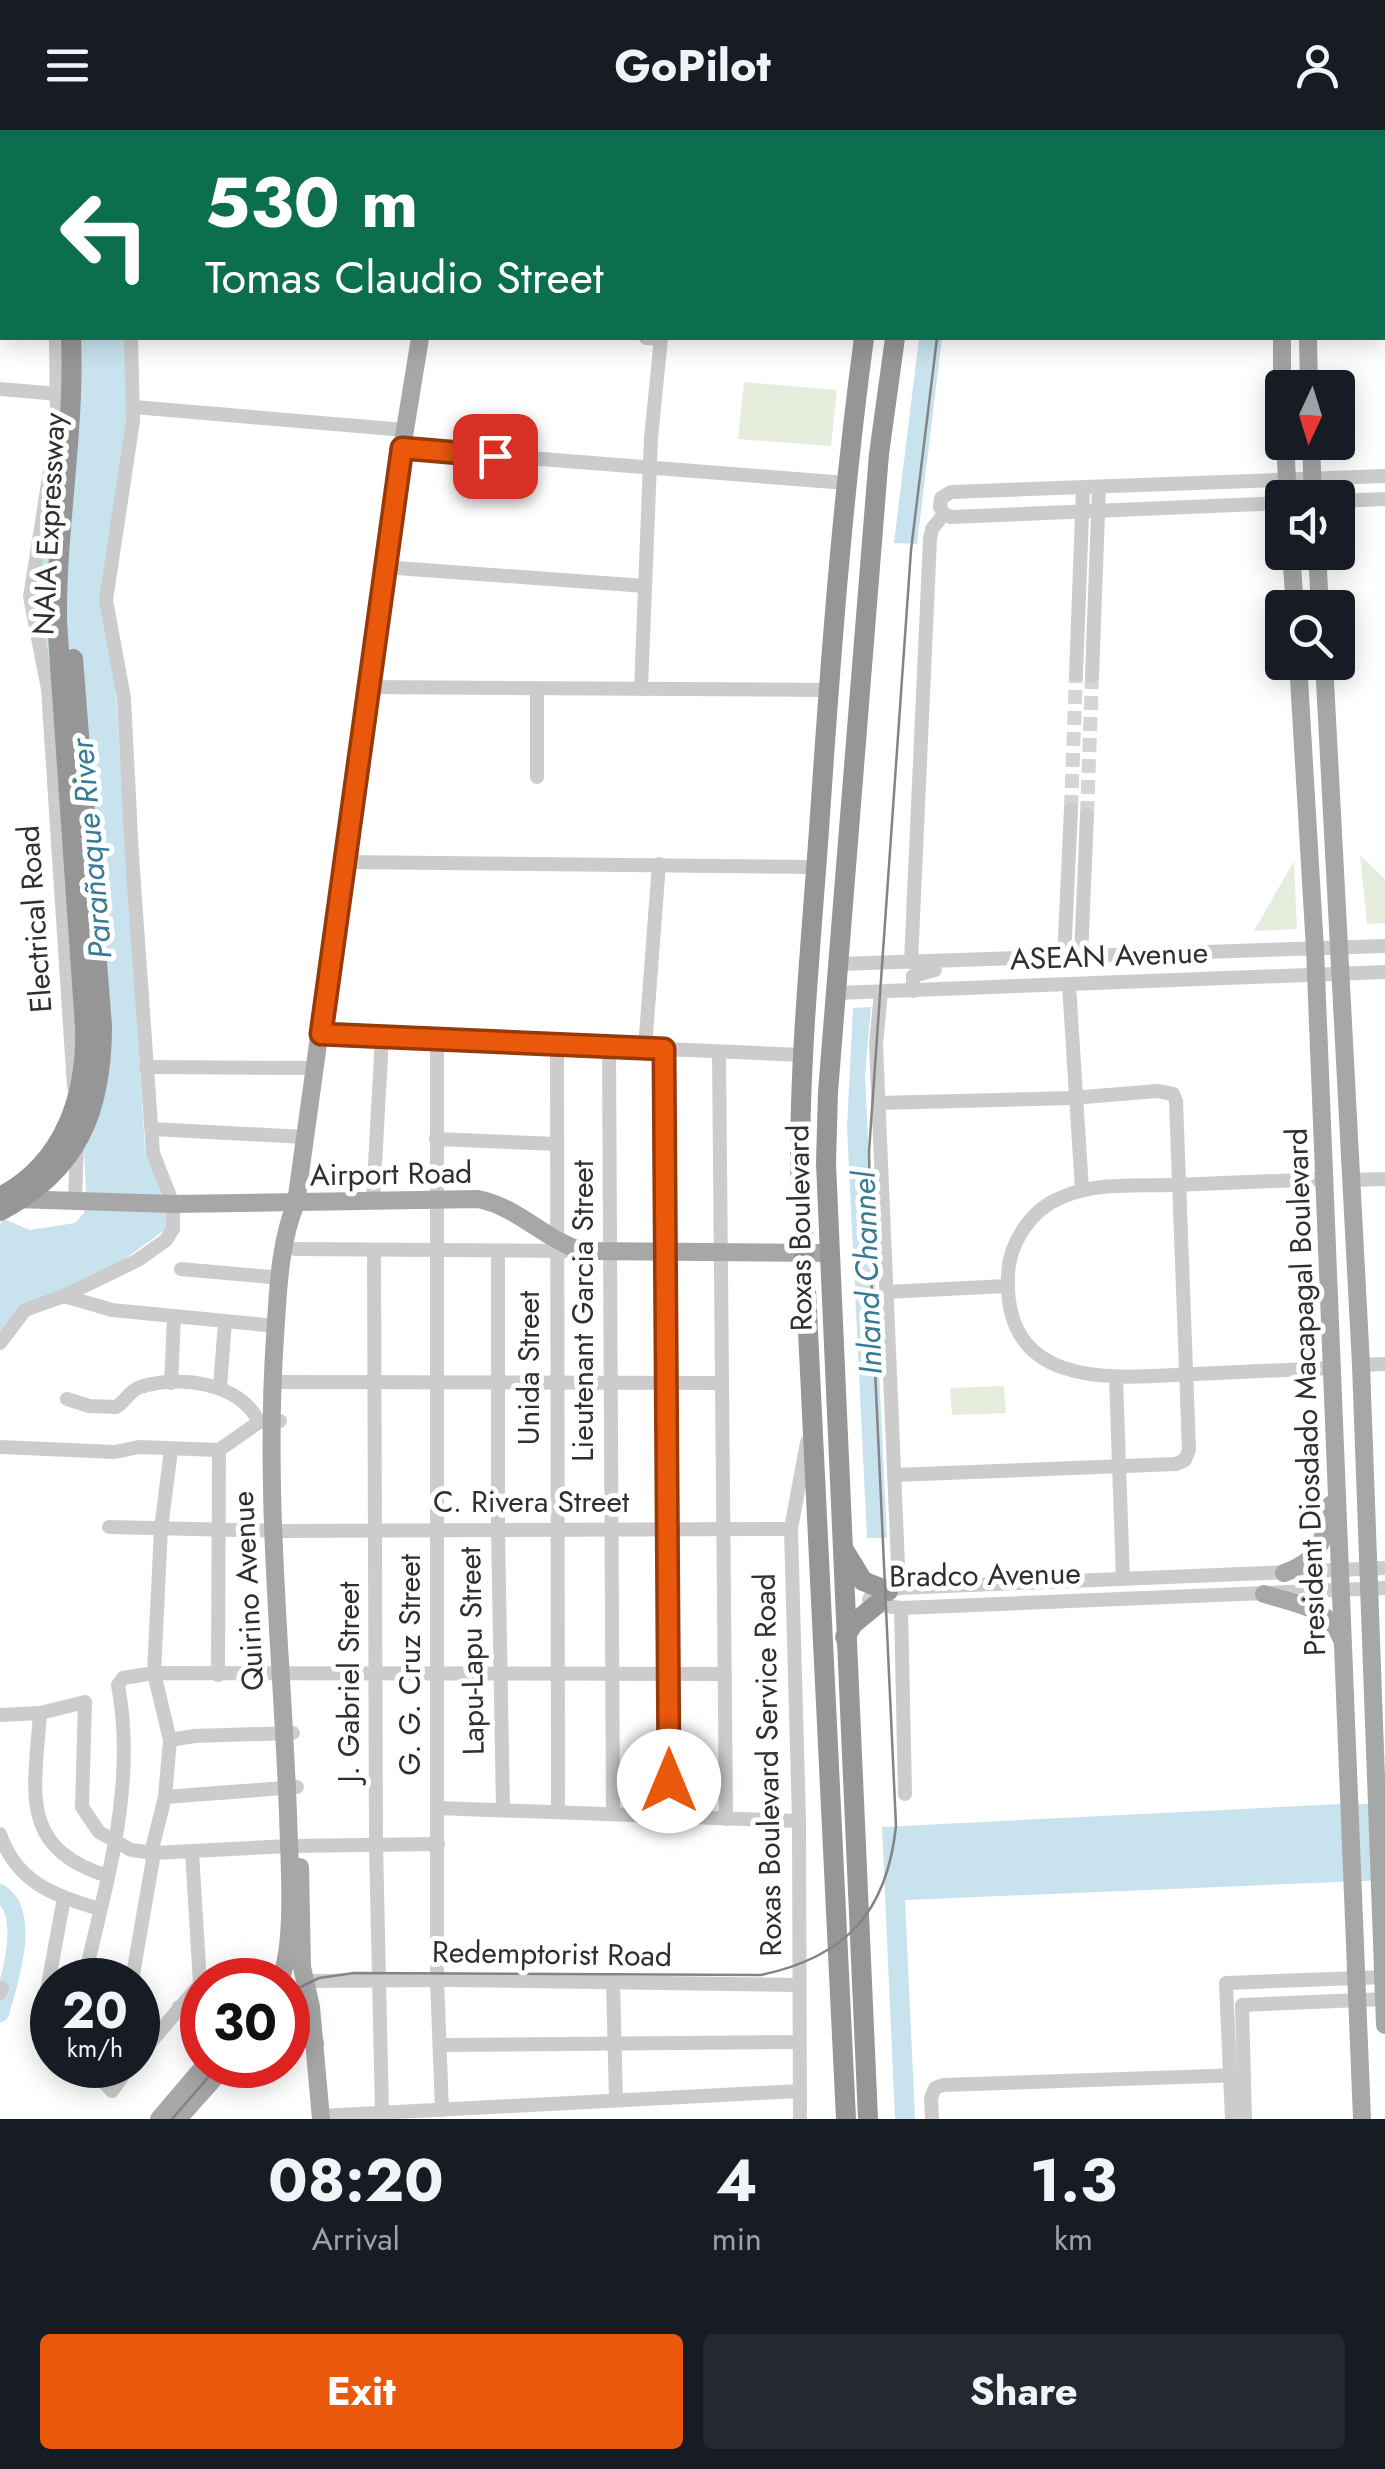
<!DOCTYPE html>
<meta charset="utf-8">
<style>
body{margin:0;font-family:Jost,sans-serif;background:#242831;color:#f1f3f6;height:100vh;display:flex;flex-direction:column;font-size:38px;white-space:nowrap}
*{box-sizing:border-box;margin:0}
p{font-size:32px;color:#9ea1a6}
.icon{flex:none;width:55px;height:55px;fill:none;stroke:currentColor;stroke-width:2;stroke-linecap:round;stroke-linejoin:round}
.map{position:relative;height:1989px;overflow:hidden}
.sheet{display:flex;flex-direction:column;background:#171b24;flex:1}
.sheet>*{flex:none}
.guide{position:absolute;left:0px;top:0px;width:1385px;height:210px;box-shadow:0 5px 25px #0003;background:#0b6e4f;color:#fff;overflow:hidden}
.needle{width:65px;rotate:184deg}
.buttons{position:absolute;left:1265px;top:240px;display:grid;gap:20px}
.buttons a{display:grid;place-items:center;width:90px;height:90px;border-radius:10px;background:#171b24;box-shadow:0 5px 25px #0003;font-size:50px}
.speed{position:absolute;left:30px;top:1828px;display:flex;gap:20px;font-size:50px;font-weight:700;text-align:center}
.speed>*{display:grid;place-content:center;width:130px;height:130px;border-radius:50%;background:#171b24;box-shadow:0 5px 25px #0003;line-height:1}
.speed small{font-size:25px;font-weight:400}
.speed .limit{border:15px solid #d22;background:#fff;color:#111}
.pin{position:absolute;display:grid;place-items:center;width:85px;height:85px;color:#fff;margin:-42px;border-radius:20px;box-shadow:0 5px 15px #0006}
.me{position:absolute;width:110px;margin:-55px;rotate:0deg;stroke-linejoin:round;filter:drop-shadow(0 0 8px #0008)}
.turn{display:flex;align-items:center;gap:35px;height:210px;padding:0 40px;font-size:45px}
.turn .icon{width:130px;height:130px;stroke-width:2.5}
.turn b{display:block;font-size:70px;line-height:85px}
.eta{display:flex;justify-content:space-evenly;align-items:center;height:170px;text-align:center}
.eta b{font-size:60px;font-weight:700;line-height:70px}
.button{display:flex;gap:20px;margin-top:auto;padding:20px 40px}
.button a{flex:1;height:115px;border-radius:10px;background:#ea580c;color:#fff;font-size:40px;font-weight:700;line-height:115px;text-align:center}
.button a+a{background:#242831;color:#f1f3f6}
header{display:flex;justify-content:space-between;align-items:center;height:130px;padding:0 40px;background:#171b24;font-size:45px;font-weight:700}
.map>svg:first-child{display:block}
.green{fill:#e7eddc}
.water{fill:#c8e3ee}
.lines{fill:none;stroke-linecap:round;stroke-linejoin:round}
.river{stroke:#c8e3ee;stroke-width:18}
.minor-tunnel{stroke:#d5d5d5;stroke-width:14;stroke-dasharray:14 7;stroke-linecap:butt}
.minor{stroke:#ccc;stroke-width:14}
.major{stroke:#a7a7a7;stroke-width:18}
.highway{stroke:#969696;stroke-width:20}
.tram{stroke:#848484;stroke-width:2.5}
.highway-bridge{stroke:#969696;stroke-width:20}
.route-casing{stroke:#983908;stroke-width:25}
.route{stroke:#ea580c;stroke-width:18}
.labels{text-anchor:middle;stroke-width:10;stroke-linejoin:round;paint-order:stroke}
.street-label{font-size:30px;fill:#2f2f2f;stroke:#fff}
.water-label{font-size:32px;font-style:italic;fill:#387b96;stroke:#fff}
</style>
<header><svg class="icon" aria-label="menu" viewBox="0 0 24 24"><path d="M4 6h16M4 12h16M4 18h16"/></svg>GoPilot<svg class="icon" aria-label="person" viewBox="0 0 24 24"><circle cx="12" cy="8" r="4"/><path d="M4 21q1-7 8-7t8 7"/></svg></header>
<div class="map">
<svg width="1385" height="1989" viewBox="0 0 1385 1989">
<rect width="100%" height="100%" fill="#fff"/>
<!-- green -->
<g class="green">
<path d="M 744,252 L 837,260 L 831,316 L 738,309 Z"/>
<path d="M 1360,725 L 1385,749 L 1385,793 L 1367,794 Z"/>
<path d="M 1294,731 L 1297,799 L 1254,801 Z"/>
<path d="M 1004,1256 L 1006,1283 L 952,1285 L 950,1258 Z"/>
</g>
<!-- water -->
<g class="water">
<path d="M 61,208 L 124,208 L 129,280 L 104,469 L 114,529 L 145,1019 L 165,1073 L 169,1097 L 115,1136 L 58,1164 L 0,1208 L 0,1094 L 4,1089 L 30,1100 L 75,1093 L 84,1083 L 86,1057 L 73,829 L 35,468 Z"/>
<path d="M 919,208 L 942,208 L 917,414 L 894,413 Z"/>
<path d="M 871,877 L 865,945 L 887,1408 L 867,1408 L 847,997 L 853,878 Z"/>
<path d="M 1340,1674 L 1385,1674 L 1385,1750 L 905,1770 L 915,1989 L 895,1989 L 882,1697 Z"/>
</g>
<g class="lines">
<!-- river -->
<path class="river" d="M 0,1763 C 32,1784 9,1852 0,1883"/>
<!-- minor-tunnel -->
<g class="minor-tunnel">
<path d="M 1071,679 L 1076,545"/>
<path d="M 1087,685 L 1092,546"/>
</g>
<!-- minor -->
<g class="minor">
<path d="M 36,0 L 37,2"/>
<path d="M 711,2 L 711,0"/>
<path d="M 1382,50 L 1385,50"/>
<path d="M 56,208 L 57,297 L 30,467 L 48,559 L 74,957"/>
<path d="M 646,208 L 661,209"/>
<path d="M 0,259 L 59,264"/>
<path d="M 134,277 L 405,300"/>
<path d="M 402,318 L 846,353"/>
<path d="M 1338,371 L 1385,369"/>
<path d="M 1282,373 L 951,387 L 944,384 L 940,377 L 941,368 L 951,362 L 1385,346"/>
<path d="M 383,437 L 645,456"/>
<path d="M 1076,545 L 1083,358"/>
<path d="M 1092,546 L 1099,357"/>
<path d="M 366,557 L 829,560"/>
<path d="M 537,559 L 537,647"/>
<path d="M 641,559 L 651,308 L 661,208"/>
<path d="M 343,732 L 816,737"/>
<path d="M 1081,827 L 1087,685"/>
<path d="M 1064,828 L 1071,679"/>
<path d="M 911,832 L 930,409 L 932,399 L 944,384"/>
<path d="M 838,834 L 1385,816"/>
<path d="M 1069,855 L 1082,1060"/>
<path d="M 913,861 L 913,846 L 935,840"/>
<path d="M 881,862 L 876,914 L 899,1458"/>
<path d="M 836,863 L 1385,842"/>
<path d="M 321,904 L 802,925"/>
<path d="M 437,909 L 437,1850 L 442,1980"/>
<path d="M 557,914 L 558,1682"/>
<path d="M 609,917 L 613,1684"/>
<path d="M 645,918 L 659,734"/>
<path d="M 664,919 L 670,1687"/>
<path d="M 719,922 L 726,1689"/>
<path d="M 146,937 L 316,938"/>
<path d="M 878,973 L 1072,968 L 1157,961 L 1173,964 L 1176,971 L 1189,1320 L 1185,1330 L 1176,1334 L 894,1345"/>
<path d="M 152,999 L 305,1007"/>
<path d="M 436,1009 L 557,1014"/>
<path d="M 1324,1049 C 1274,1051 1223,1053 1173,1055 C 1136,1056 1095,1052 1060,1068 C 1031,1080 1009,1113 1008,1145 C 1003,1262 1116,1248 1195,1244 C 1241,1242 1286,1240 1331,1238"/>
<path d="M 1352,1050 L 1385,1049"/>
<path d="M 75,1071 L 77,1013"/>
<path d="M 373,1071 L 382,907"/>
<path d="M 295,1119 L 566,1121"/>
<path d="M 374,1121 L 376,1714 L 382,1983"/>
<path d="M 498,1121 L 498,1400 L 503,1680"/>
<path d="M 181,1139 L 281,1148"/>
<path d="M 886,1162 L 1007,1156"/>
<path d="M 64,1166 L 112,1180 L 276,1196"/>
<path d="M 0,1213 L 25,1180 L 64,1166 L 138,1130 L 166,1110 L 173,1099 L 173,1074 L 153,1023 L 132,726 L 124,568 L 106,470 L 133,291 L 131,208"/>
<path d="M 1361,1235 L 1385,1234"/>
<path d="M 1116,1249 L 1123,1449"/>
<path d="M 282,1252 L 722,1253"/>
<path d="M 171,1253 L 174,1187"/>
<path d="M 220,1257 L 225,1192"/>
<path d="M 67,1269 L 89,1276 L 116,1277 C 126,1271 129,1261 140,1257 C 180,1245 239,1252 259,1292"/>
<path d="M 0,1317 L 115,1322 L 139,1317 L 219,1320 L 259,1292 L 280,1291"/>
<path d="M 109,1397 L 281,1401 L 791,1399"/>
<path d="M 1385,1438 L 899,1458 L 871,1466 L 869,1470 L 871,1474 L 901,1478 L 1385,1458"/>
<path d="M 901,1478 L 905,1664"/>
<path d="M 218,1545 L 219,1320"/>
<path d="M 40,1583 C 35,1660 17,1718 108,1746"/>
<path d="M 0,1585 L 40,1583 L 85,1572 L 82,1677 L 99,1702 L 131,1720 L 154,1723 L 289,1716 L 438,1714"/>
<path d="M 170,1610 L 194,1606 L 293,1603"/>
<path d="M 165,1667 L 297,1657"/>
<path d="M 437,1678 L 799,1691"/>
<path d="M 0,1704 C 16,1752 54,1766 100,1779"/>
<path d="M 151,1723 L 165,1667 L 170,1610 L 154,1543 L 161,1399 L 171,1320"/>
<path d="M 84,1850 C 106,1753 137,1656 118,1555 L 123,1548 L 154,1543 L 725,1544"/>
<path d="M 132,1850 L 154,1723"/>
<path d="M 304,1851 L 450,1850 L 798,1855"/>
<path d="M 613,1852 L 616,1970"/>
<path d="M 0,1863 L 2,1858"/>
<path d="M 179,1877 L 202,1894"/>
<path d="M 52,1893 L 46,1884 L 45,1871 L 64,1768"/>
<path d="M 440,1915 L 799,1912"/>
<path d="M 138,1927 L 200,1854 L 192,1722"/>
<path d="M 88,1935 L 112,1961 L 130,1935"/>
<path d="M 320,1986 L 799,1961"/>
<path d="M 800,1989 L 799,1691 L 791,1399 L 807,1312"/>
<path d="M 932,1989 L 931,1968 L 935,1958 L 943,1955 L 1243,1945"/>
<path d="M 1232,1989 L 1226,1853 L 1385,1847"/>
<path d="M 1245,1989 L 1242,1875 L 1385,1869"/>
</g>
<!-- major -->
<g class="major">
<path d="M 453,2 L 453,0"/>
<path d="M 1301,2 L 1301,0"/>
<path d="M 1327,2 L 1327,0"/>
<path d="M 1282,208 L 1282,277"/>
<path d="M 1308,208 L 1309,258"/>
<path d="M 1285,312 L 1288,368"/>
<path d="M 1311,312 L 1313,368"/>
<path d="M 1291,422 L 1295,478"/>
<path d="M 1317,422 L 1320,478"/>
<path d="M 1298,532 L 1315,819 L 1362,1989"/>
<path d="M 1324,532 L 1361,1235 L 1385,1895"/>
<path d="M 15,1069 L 173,1074 L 478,1069 C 518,1077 544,1109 582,1121 L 828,1123"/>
<path d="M 1284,1443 C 1323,1429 1322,1411 1330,1375"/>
<path d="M 1264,1464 C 1293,1473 1329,1477 1341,1508"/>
<path d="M 300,1737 L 302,1837 L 311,1877 L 321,1989"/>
<path d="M 280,1850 C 296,1813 289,1727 288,1684 C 282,1524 264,1367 275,1207 C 278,1163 279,1114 296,1073 L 391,386 L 420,208"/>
<path d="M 288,1897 L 315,1913"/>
<path d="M 159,1989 L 205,1935"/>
<path d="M 178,1989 L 226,1935"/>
</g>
<!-- highway -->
<g class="highway">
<path d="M 51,0 L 52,2"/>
<path d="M 69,0 L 69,2"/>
<path d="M 892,2 L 893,0"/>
<path d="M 924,2 L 924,0"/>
<path d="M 71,208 C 75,303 56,396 57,491 L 85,897"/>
<path d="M 73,529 L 102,896"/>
<path d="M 844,1420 L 863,1451 L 888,1461"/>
<path d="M 845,1507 L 853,1494 L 876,1475"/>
<path d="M 846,1989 L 800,1035 C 800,923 811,812 819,700 C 830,536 842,371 864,208"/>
<path d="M 868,1989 L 826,1033 L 828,962 L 879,324 L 895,208"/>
</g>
<!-- tram -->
<g class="tram">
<path d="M 964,2 L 964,0"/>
<path d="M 288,1863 L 319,1848 L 354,1843 L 761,1845 C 846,1827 887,1782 896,1696 L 872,1174 L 869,1022 L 911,420 L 937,208"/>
<path d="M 172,1989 L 219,1935"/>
</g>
<!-- highway-bridge -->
<g class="highway-bridge">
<path d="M 0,1067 C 65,1033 87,965 85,897"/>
<path d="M 0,1081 C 78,1041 102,980 102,896"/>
</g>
</g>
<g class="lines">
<defs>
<path id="route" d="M 495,326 L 402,318 L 321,904 L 664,919 L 669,1651"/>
</defs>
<!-- route casing -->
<use href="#route" class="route-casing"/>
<!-- route -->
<use href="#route" class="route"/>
</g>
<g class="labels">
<!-- street labels -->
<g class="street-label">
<text transform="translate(49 394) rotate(-87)" y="10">NAIA Expressway</text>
<text transform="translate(35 789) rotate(-94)" y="10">Electrical Road</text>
<text transform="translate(1109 826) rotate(-2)" y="10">ASEAN Avenue</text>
<text transform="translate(391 1044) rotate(-1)" y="10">Airport Road</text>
<text transform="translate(800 1098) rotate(-91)" y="10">Roxas Boulevard</text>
<text transform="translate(583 1181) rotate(-90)" y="10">Lieutenant Garcia Street</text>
<text transform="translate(529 1238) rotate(-90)" y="10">Unida Street</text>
<text transform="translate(1306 1262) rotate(-92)" y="10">President Diosdado Macapagal Boulevard</text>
<text x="531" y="1382">C. Rivera Street</text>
<text transform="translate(985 1445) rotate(-1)" y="10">Bradco Avenue</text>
<text transform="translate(248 1461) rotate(-93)" y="10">Quirino Avenue</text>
<text transform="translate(472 1521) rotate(-91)" y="10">Lapu-Lapu Street</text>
<text transform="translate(410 1535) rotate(-90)" y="10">G. G. Cruz Street</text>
<text transform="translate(349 1552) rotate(-90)" y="10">J. Gabriel Street</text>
<text transform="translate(768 1635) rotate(-91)" y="10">Roxas Boulevard Service Road</text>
<text transform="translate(552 1824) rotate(1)" y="10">Redemptorist Road</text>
</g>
<!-- water labels -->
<g class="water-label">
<text transform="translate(91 719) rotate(-95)" y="11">Parañaque River</text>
<text transform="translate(867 1143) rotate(-92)" y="11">Inland Channel</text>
</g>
</g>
</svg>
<div class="buttons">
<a><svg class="needle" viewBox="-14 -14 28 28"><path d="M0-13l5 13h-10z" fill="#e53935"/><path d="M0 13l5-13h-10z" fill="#9ea1a6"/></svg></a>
<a><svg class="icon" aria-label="sound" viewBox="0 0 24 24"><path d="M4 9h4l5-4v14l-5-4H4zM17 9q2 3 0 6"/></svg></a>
<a><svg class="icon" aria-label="search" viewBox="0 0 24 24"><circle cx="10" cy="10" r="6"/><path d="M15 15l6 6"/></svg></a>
</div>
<div class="speed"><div>20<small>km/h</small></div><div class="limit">30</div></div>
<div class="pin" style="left:495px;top:326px;background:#d93025"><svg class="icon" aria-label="arrive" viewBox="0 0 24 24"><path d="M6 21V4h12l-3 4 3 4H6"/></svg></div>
<svg class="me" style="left:669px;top:1651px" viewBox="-20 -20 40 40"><circle r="19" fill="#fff"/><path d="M0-13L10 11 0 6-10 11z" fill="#ea580c"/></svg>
<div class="guide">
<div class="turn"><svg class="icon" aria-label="left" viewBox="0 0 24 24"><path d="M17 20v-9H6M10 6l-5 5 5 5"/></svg><div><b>530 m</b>Tomas Claudio Street</div></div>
</div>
</div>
<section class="sheet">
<div class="eta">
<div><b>08:20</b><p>Arrival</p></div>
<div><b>4</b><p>min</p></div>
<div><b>1.3</b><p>km</p></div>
</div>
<div class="button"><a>Exit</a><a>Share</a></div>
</section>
